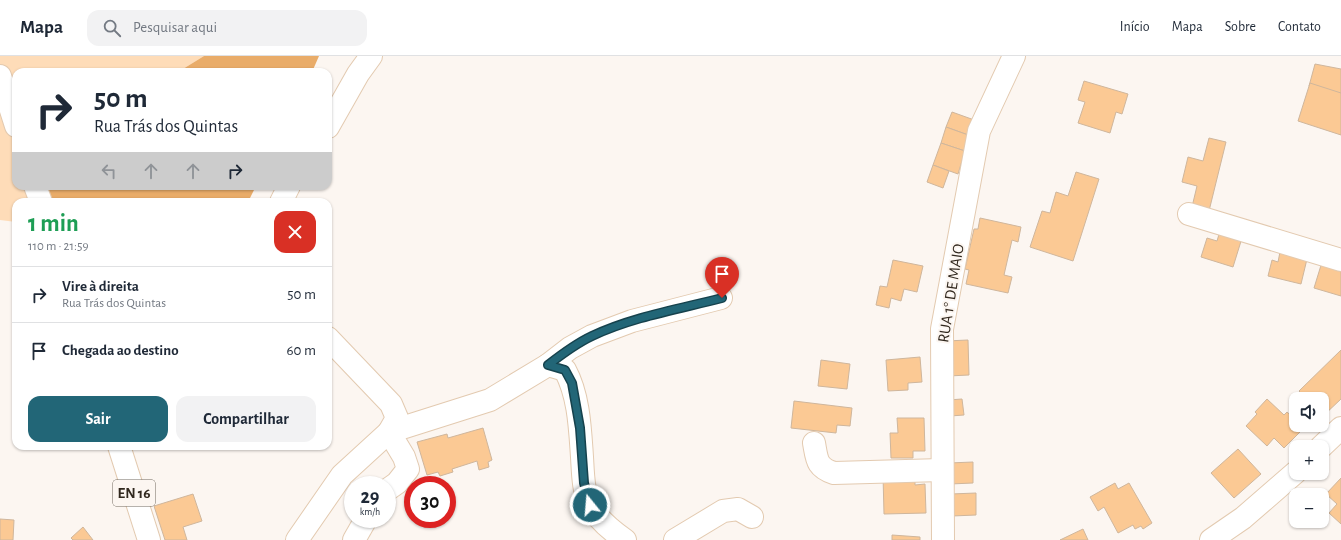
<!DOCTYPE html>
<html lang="pt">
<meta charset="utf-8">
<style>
body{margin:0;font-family:"Alegreya Sans",sans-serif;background:#f2f2f3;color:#1f2937;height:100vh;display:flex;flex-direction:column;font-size:15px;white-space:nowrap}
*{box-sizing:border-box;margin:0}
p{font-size:13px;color:#747a83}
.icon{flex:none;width:22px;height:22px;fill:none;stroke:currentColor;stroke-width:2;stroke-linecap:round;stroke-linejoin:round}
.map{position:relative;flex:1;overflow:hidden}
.sheet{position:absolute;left:12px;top:142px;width:320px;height:252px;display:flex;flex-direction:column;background:#fff;border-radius:12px;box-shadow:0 1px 3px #0004}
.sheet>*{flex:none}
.guide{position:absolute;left:12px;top:12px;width:320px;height:122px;border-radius:12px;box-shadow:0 1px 3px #0004;background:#fff;color:#1f2937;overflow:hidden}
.tools{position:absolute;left:1289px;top:336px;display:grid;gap:8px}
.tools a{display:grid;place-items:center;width:40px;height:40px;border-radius:8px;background:#fff;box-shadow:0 1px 3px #0004;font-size:20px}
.speed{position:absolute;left:344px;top:420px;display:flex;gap:8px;font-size:20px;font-weight:700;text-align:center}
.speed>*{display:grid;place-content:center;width:52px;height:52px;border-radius:50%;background:#fff;box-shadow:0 1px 3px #0004;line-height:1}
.speed small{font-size:10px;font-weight:400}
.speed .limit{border:6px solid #d22;background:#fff;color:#111}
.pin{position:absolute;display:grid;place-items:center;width:34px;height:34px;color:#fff;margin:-41px -17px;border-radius:50% 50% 50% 0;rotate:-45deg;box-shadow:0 0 4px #0007}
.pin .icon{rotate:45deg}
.me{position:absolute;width:44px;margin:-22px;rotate:343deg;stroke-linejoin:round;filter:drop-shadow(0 0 3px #0008)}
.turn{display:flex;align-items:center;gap:14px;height:84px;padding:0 16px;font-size:18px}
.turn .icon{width:52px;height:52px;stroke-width:2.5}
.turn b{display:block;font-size:28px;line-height:34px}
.lanes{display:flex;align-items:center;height:38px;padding:0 16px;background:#0003;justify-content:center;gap:20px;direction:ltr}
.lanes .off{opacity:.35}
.round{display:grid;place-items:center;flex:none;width:42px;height:42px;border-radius:12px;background:#f2f2f3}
.headline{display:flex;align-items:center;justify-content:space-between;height:68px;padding:0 16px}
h1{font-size:24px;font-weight:700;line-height:30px;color:#1e9e55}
.cta{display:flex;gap:8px;margin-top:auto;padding:8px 16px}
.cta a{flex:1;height:46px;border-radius:12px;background:#267;color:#fff;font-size:16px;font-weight:700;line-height:46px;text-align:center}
.cta a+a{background:#f2f2f3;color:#1f2937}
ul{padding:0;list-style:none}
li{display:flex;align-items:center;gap:12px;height:56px;padding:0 16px;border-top:1px solid #e0e1e3}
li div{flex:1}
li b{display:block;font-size:15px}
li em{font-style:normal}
header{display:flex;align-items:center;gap:24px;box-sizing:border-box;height:56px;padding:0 20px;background:#fff;border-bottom:1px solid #e0e1e3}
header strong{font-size:19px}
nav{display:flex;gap:22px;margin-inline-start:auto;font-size:14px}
.search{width:280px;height:36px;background:#f2f2f3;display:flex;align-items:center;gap:10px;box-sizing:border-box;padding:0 14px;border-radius:12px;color:#747a83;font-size:15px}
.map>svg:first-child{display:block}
.green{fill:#fedcb8}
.forest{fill:#e9ac69}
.building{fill:#fbc994;stroke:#cfb69c}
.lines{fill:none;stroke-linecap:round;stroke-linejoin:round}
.minor-casing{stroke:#e3cab0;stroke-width:24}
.major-casing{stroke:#e3cab0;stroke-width:24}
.minor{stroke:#fff;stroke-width:22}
.major{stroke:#fff;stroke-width:22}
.route-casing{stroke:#16424d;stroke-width:10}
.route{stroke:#267;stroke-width:7}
.labels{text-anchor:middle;stroke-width:4;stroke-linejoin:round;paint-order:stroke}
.shield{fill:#fcf6f1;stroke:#6e665d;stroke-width:1}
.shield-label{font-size:15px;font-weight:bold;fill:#31281e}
.street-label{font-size:16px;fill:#31281e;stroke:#fcf6f1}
</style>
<header>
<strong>Mapa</strong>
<div class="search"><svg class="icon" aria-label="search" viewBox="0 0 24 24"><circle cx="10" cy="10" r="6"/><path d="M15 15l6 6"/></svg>Pesquisar aqui</div>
<nav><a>Início</a><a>Mapa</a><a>Sobre</a><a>Contato</a></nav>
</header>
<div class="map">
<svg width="1341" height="484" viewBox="0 0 1341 484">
<rect width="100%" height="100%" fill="#fcf6f1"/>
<!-- green -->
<path class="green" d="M 0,0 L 204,0 L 178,16 L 16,16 L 16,130 L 36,130 L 31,146 L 16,146 L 16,166 L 0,164 Z"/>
<!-- forest -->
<g class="forest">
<path d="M 204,0 L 319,0 L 312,16 L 178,16 Z"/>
<path d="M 36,130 L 256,130 L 248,146 L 31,146 Z"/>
</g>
<!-- building -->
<g class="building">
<path d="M 1315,8 L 1341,13 L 1341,39 L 1309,30 Z"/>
<path d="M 1084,25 L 1128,38 L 1122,58 L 1116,56 L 1110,77 L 1078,67 L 1085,46 L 1078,44 Z"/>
<path d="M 1310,27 L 1341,37 L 1341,79 L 1298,65 Z"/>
<path d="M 952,56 L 977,65 L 971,80 L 946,71 Z"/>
<path d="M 946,71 L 971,80 L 965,95 L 941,87 Z"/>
<path d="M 1209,82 L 1226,86 L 1208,159 L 1191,155 L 1197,130 L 1182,126 L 1188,101 L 1203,105 Z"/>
<path d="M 941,87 L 965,95 L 958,118 L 933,109 Z"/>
<path d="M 933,109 L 949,115 L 943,132 L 927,126 Z"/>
<path d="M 1076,116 L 1099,123 L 1073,205 L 1030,191 L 1042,155 L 1050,157 L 1056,136 L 1068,140 Z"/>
<path d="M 980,162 L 1021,171 L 1018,186 L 1012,184 L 1004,219 L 1012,221 L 1008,237 L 966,228 L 969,214 L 965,213 L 974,173 L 978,173 Z"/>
<path d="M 1220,175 L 1242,182 L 1233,211 L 1201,201 L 1207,182 L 1217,185 Z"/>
<path d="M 1280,196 L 1307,203 L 1301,228 L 1268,220 L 1272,204 L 1278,206 Z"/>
<path d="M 893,204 L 923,210 L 917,236 L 904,233 L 901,245 L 891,242 L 889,252 L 876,249 L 880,230 L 887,231 Z"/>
<path d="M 1322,206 L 1341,212 L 1341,240 L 1314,232 Z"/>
<path d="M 968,284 L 969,319 L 948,320 L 946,285 Z"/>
<path d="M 1341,294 L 1341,343 L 1323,360 L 1322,343 L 1307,343 L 1299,335 Z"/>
<path d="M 920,301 L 922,326 L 908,327 L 908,334 L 888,335 L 886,304 Z"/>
<path d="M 821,304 L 850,308 L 847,333 L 818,330 Z"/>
<path d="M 962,343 L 964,359 L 950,360 L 948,344 Z"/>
<path d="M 1267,343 L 1284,359 L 1287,356 L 1296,364 L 1296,369 L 1301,369 L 1304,372 L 1284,392 L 1274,382 L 1267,390 L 1246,370 L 1257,358 L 1255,356 Z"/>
<path d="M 794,345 L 852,352 L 850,370 L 837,369 L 836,377 L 791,372 Z"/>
<path d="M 897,362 L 924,362 L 925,395 L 913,395 L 913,402 L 891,402 L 890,377 L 898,377 Z"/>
<path d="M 483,372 L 492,404 L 488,406 L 489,411 L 479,414 L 477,405 L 452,413 L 453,416 L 440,420 L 438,416 L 427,419 L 417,386 L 447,378 L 448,382 Z"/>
<path d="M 1238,393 L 1261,418 L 1234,442 L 1211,417 Z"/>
<path d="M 973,406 L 973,427 L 950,428 L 949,407 Z"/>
<path d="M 915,418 L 915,429 L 925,428 L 926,457 L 884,458 L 883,419 Z"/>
<path d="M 1341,422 L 1341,468 L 1329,457 L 1337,448 L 1326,438 Z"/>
<path d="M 1115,427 L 1118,433 L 1129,427 L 1152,467 L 1143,473 L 1141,470 L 1135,473 L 1133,469 L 1118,477 L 1104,451 L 1098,455 L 1090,441 Z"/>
<path d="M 976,437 L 976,459 L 952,460 L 951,438 Z"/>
<path d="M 193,438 L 202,465 L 183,471 L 187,484 L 165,484 L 154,450 Z"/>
<path d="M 0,463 L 14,464 L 13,484 L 0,484 Z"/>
<path d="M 83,471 L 93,484 L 73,484 L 71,482 Z"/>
<path d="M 1083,473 L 1088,484 L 1060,484 Z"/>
<path d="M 892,479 L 920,481 L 920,484 L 892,484 Z"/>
</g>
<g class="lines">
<defs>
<g id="minor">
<path d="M 328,71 L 358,18 L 371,0"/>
<path d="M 281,146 L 289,130"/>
<path d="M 1189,158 L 1341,204"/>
<path d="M 328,282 L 391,348 L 397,362 L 389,376 L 404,401 L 408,413 L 397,427 L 387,434"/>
<path d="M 548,309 L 565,314 C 579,340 580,372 582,401 C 583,417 583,435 590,449 C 598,464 612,475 625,484"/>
<path d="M 814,387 C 817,403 816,411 834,417 L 942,414"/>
<path d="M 1321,391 L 1341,372"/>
<path d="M 297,484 L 342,419 L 389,376 L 490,344 L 548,309 L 570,292 L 592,280 L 632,265 L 721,242"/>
<path d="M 354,484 L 366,463"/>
<path d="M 675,484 L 723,455 L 738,453 L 752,461"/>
<path d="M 943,484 L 942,273 L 979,75 L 1014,0"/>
<path d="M 1211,484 L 1243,462 L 1296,416"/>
</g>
<g id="major">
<path d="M 0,20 L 16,70"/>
<path d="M 35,130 L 41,146"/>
<path d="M 119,390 L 149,484"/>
</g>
</defs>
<!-- minor casing -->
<use href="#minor" class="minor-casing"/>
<!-- major casing -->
<use href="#major" class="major-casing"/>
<!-- minor -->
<use href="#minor" class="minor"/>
<!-- major -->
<use href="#major" class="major"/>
</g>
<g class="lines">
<defs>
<path id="route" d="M 590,449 L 584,427 L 580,372 L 572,327 L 565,314 L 548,309 C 562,298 575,288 592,280 C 632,261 679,253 722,242"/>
</defs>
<!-- route casing -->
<use href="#route" class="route-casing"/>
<!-- route -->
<use href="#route" class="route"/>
</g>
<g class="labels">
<!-- shield labels -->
<rect class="shield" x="113" y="424" width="42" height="26" rx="3"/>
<g class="shield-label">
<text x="134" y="442">EN 16</text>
</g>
<!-- street labels -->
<g class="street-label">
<text transform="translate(950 237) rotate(-81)" y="6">RUA 1° DE MAIO</text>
</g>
</g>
</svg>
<div class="tools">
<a><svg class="icon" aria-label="sound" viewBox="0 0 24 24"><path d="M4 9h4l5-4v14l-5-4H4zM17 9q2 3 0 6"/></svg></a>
<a>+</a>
<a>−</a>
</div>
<div class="speed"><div>29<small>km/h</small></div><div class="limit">30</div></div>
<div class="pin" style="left:722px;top:242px;background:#d93025"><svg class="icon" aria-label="arrive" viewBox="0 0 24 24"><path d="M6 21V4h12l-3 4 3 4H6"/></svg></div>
<svg class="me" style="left:590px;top:449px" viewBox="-20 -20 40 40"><circle r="17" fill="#267" stroke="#fff" stroke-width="3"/><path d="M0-11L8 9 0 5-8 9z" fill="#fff"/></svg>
<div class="guide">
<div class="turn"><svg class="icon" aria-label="right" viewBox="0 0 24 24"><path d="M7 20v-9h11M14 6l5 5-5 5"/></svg><div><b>50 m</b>Rua Trás dos Quintas</div></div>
<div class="lanes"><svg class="icon off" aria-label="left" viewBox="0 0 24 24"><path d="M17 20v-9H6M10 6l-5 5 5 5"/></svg><svg class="icon off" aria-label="ahead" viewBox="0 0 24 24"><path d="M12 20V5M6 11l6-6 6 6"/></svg><svg class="icon off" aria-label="ahead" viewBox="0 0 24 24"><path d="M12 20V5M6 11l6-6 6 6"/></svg><svg class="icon" aria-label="right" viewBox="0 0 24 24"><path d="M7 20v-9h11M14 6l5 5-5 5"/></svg></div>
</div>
<section class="sheet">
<div class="headline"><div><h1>1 min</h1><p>110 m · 21:59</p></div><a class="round" style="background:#d93025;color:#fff"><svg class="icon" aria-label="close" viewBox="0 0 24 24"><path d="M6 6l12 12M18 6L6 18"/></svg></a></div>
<ul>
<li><svg class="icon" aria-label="right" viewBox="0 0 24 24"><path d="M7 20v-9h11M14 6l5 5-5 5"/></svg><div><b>Vire à direita</b><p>Rua Trás dos Quintas</p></div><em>50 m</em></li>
<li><svg class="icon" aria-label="arrive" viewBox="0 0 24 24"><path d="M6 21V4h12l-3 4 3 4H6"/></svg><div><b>Chegada ao destino</b></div><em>60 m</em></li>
</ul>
<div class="cta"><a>Sair</a><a>Compartilhar</a></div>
</section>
</div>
